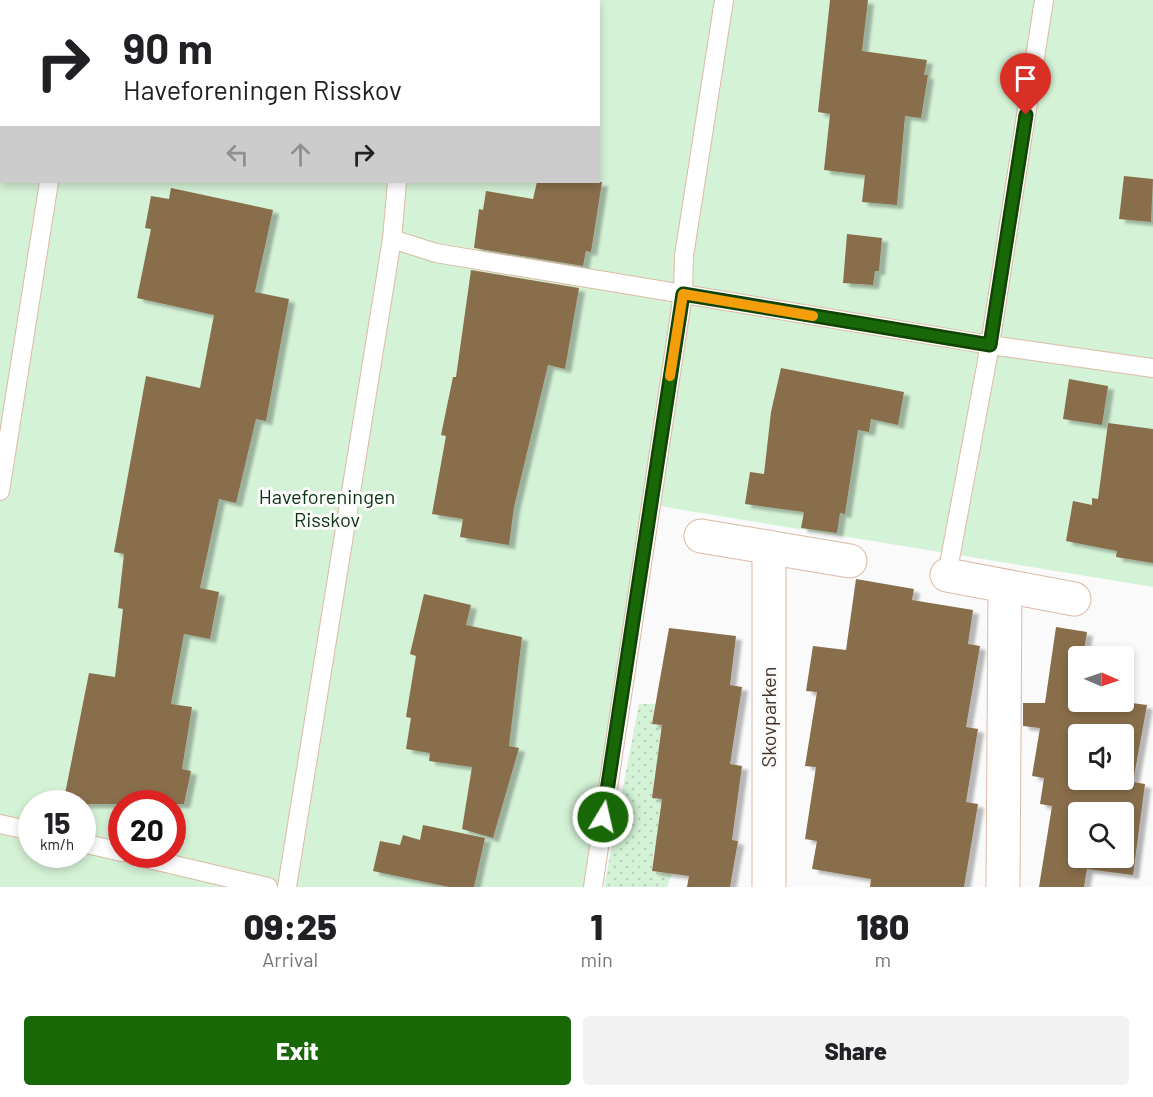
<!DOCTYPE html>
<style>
body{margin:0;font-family:Barlow,sans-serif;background:#f2f2f2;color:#202124;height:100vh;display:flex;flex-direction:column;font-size:22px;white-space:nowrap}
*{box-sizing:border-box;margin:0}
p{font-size:20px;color:#757577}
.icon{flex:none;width:33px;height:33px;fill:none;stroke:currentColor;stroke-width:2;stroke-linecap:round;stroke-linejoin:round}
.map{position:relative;height:887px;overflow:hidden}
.side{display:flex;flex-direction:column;background:#fff;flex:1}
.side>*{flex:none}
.top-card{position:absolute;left:0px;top:0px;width:600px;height:183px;box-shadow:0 3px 9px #0003;background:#fff;color:#202124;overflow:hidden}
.needle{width:39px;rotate:92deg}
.controls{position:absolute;left:1068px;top:646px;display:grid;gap:12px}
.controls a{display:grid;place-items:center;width:66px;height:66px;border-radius:6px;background:#fff;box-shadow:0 3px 9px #0003;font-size:30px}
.speed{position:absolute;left:18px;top:790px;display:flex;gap:12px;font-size:30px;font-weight:700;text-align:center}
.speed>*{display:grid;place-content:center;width:78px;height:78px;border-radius:50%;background:#fff;box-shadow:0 3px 9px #0003;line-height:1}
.speed small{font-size:15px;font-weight:400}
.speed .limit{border:9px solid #d22;background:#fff;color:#111}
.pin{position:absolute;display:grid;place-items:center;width:51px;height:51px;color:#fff;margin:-62px -26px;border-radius:50% 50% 50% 0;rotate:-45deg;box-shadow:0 0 6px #0007}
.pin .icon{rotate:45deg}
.me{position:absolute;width:66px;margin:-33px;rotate:9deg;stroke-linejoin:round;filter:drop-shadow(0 0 4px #0008)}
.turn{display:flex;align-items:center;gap:21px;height:126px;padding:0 24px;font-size:27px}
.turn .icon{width:78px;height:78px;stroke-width:2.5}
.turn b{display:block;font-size:42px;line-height:51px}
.lanes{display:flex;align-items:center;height:57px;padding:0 24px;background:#0003;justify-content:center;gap:30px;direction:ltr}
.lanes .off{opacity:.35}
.eta{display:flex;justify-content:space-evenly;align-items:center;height:102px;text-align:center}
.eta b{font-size:36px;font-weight:800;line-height:42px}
.button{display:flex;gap:12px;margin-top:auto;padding:12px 24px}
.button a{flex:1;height:69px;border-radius:6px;background:#196808;color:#fff;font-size:24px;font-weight:800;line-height:69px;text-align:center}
.button a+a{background:#f2f2f2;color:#202124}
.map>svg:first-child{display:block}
.grass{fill:url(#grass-dots)}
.garden{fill:#d4f2d6;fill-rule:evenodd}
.building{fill:#896e4c;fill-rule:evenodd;filter:url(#shadow)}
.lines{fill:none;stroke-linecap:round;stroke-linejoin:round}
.service-casing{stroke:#dcb9a5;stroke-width:20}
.minor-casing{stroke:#dcb9a5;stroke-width:35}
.service{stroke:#fff;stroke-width:18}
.minor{stroke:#fff;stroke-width:33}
.route-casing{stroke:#104405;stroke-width:15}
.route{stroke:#196808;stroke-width:10}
.slow{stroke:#f59e0b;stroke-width:10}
.labels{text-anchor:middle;stroke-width:6;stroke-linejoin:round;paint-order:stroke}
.park-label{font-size:20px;fill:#0a3212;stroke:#fafafa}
.street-label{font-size:20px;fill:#42342c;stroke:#fafafa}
</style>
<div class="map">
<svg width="1153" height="887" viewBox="0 0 1153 887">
<defs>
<pattern id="grass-dots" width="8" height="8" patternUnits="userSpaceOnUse" patternTransform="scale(1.5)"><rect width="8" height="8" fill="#d4f2d6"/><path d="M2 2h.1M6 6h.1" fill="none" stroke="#b7d0b8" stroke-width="1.8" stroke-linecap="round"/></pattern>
<filter id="shadow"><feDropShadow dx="6" dy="4" stdDeviation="1.5" flood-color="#0004"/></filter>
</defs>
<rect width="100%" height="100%" fill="#fafafa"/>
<!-- grass -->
<path class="grass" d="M 639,704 L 656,704 L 652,724 L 672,727 L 672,800 L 654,852 L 652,871 L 672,874 L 667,887 L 604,887 Z"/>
<!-- garden -->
<path class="garden" d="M 0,0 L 1153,0 L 1153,587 L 659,506 L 591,887 L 0,887 ZM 2,2 L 598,2 L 598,182 L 2,182 ZM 32,804 L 82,804 L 82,855 L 32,855 ZM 122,804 L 172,804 L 172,855 L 122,855 Z"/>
<!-- building -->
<g class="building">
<path d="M 830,0 L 868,0 L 862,51 L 927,60 L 924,75 L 928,75 L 921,118 L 905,116 L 897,205 L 862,202 L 865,175 L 824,170 L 830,114 L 818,112 Z"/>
<path d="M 1124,176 L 1153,179 L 1151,222 L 1119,219 Z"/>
<path d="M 537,182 L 602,182 L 591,252 L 586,251 L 583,266 L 474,248 L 479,209 L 483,210 L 486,191 L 533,199 Z"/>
<path d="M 171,188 L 273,210 L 255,292 L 289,299 L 266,421 L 256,419 L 236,503 L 219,499 L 200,588 L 219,592 L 210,639 L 184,634 L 171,704 L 192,707 L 182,769 L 191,771 L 184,804 L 63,804 L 89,673 L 115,677 L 123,609 L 118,608 L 124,554 L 114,552 L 146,376 L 200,388 L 214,315 L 137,298 L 151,229 L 145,228 L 151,196 L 169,199 Z"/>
<path d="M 847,234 L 882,238 L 879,271 L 875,271 L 873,285 L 843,283 Z"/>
<path d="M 471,270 L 579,288 L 565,369 L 548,365 L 514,507 L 509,545 L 460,537 L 463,519 L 432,514 L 446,436 L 441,435 L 453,377 L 456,377 Z"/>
<path d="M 781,368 L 904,392 L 898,425 L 871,419 L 869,432 L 858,430 L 845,514 L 840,513 L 837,533 L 801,528 L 804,512 L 745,504 L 750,472 L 764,474 L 771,412 Z"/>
<path d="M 1069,379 L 1108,386 L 1102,425 L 1063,419 Z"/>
<path d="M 1108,423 L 1153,429 L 1153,563 L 1116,557 L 1117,551 L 1066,541 L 1073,501 L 1092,505 L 1092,498 L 1098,499 Z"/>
<path d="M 856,579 L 914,589 L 912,600 L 973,610 L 968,644 L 980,646 L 966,727 L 978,729 L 966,802 L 978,804 L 964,887 L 870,887 L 871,879 L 812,869 L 817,841 L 805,839 L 816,767 L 805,766 L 817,692 L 806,691 L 813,646 L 846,650 Z"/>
<path d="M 424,594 L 471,605 L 466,625 L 522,637 L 509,746 L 519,748 L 493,838 L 462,829 L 472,767 L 429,761 L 430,753 L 406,749 L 411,718 L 406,717 L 416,656 L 410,654 Z"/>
<path d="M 1056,627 L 1087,632 L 1083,657 L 1078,657 L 1075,702 L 1124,702 L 1147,705 L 1133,782 L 1145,784 L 1133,875 L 1087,869 L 1084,887 L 1039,887 L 1052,806 L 1040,804 L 1044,778 L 1032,776 L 1040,728 L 1023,726 L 1023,703 L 1045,703 ZM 1078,735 L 1124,735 L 1124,780 L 1078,780 ZM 1078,813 L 1124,813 L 1124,858 L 1078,858 Z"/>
<path d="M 669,628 L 736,636 L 730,685 L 742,687 L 730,764 L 742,766 L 732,840 L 738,841 L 730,887 L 687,887 L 689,876 L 652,871 L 662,799 L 652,798 L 662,725 L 652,724 Z"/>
<path d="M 423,825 L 485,838 L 474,887 L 449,887 L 373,871 L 380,841 L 400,845 L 403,835 L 420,840 Z"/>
</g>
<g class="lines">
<defs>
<g id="service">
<path d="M 77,2 L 78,0"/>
<path d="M 426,2 L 426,0"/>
<path d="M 392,239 L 397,182"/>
<path d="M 0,491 L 49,182"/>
<path d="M 947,575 L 990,345 L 1044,0"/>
<path d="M 0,824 L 32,831"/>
<path d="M 82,843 L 122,852"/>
<path d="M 132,855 L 268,887"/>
<path d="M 287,887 L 392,239 L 436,253 L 990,345 L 1153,368"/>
<path d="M 593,887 L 683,294 L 684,256 L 724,0"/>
</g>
<g id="minor">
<path d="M 701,536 L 850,561"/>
<path d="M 769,547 L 769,887"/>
<path d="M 947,575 L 1074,599"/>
<path d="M 1003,887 L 1005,587"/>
</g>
</defs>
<!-- service casing -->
<use href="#service" class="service-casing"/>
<!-- minor casing -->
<use href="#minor" class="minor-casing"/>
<!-- service -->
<use href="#service" class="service"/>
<!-- minor -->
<use href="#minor" class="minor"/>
</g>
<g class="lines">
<defs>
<path id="route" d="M 603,817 L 683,294 L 990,345 L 1026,115"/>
</defs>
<!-- route casing -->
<use href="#route" class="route-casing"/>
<!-- route -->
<use href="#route" class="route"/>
<!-- slow -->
<path class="slow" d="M 670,376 L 683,294 L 813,316"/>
</g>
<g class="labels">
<!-- park labels -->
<g class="park-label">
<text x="327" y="504">Haveforeningen<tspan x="327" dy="23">Risskov</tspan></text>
</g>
<!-- street labels -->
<g class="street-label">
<text transform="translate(769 717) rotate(-90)" y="7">Skovparken</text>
</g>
</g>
</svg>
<div class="controls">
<a><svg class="needle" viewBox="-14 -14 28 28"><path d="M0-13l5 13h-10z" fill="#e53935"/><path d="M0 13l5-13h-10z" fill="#757577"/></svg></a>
<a><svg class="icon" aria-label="sound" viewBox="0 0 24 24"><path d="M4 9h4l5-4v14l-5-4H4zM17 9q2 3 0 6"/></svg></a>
<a><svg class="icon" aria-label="search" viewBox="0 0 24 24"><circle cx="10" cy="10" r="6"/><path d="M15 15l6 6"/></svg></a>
</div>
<div class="speed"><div>15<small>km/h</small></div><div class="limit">20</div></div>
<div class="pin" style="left:1026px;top:115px;background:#d93025"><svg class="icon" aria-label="arrive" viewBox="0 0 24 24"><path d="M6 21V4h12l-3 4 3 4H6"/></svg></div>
<svg class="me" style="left:603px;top:817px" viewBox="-20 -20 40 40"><circle r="17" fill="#196808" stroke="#fff" stroke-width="3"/><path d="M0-11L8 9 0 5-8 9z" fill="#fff"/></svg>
<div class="top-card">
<div class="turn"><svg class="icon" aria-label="right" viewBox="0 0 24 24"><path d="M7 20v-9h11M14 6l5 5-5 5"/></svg><div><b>90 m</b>Haveforeningen Risskov</div></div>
<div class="lanes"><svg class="icon off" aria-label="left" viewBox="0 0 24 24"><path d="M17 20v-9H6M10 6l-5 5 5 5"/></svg><svg class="icon off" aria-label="ahead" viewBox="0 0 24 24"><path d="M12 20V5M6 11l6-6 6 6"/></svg><svg class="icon" aria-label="right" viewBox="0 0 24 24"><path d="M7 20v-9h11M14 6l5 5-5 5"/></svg></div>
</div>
</div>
<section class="side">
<div class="eta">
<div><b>09:25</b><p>Arrival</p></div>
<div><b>1</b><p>min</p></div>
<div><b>180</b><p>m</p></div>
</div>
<div class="button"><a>Exit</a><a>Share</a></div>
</section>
